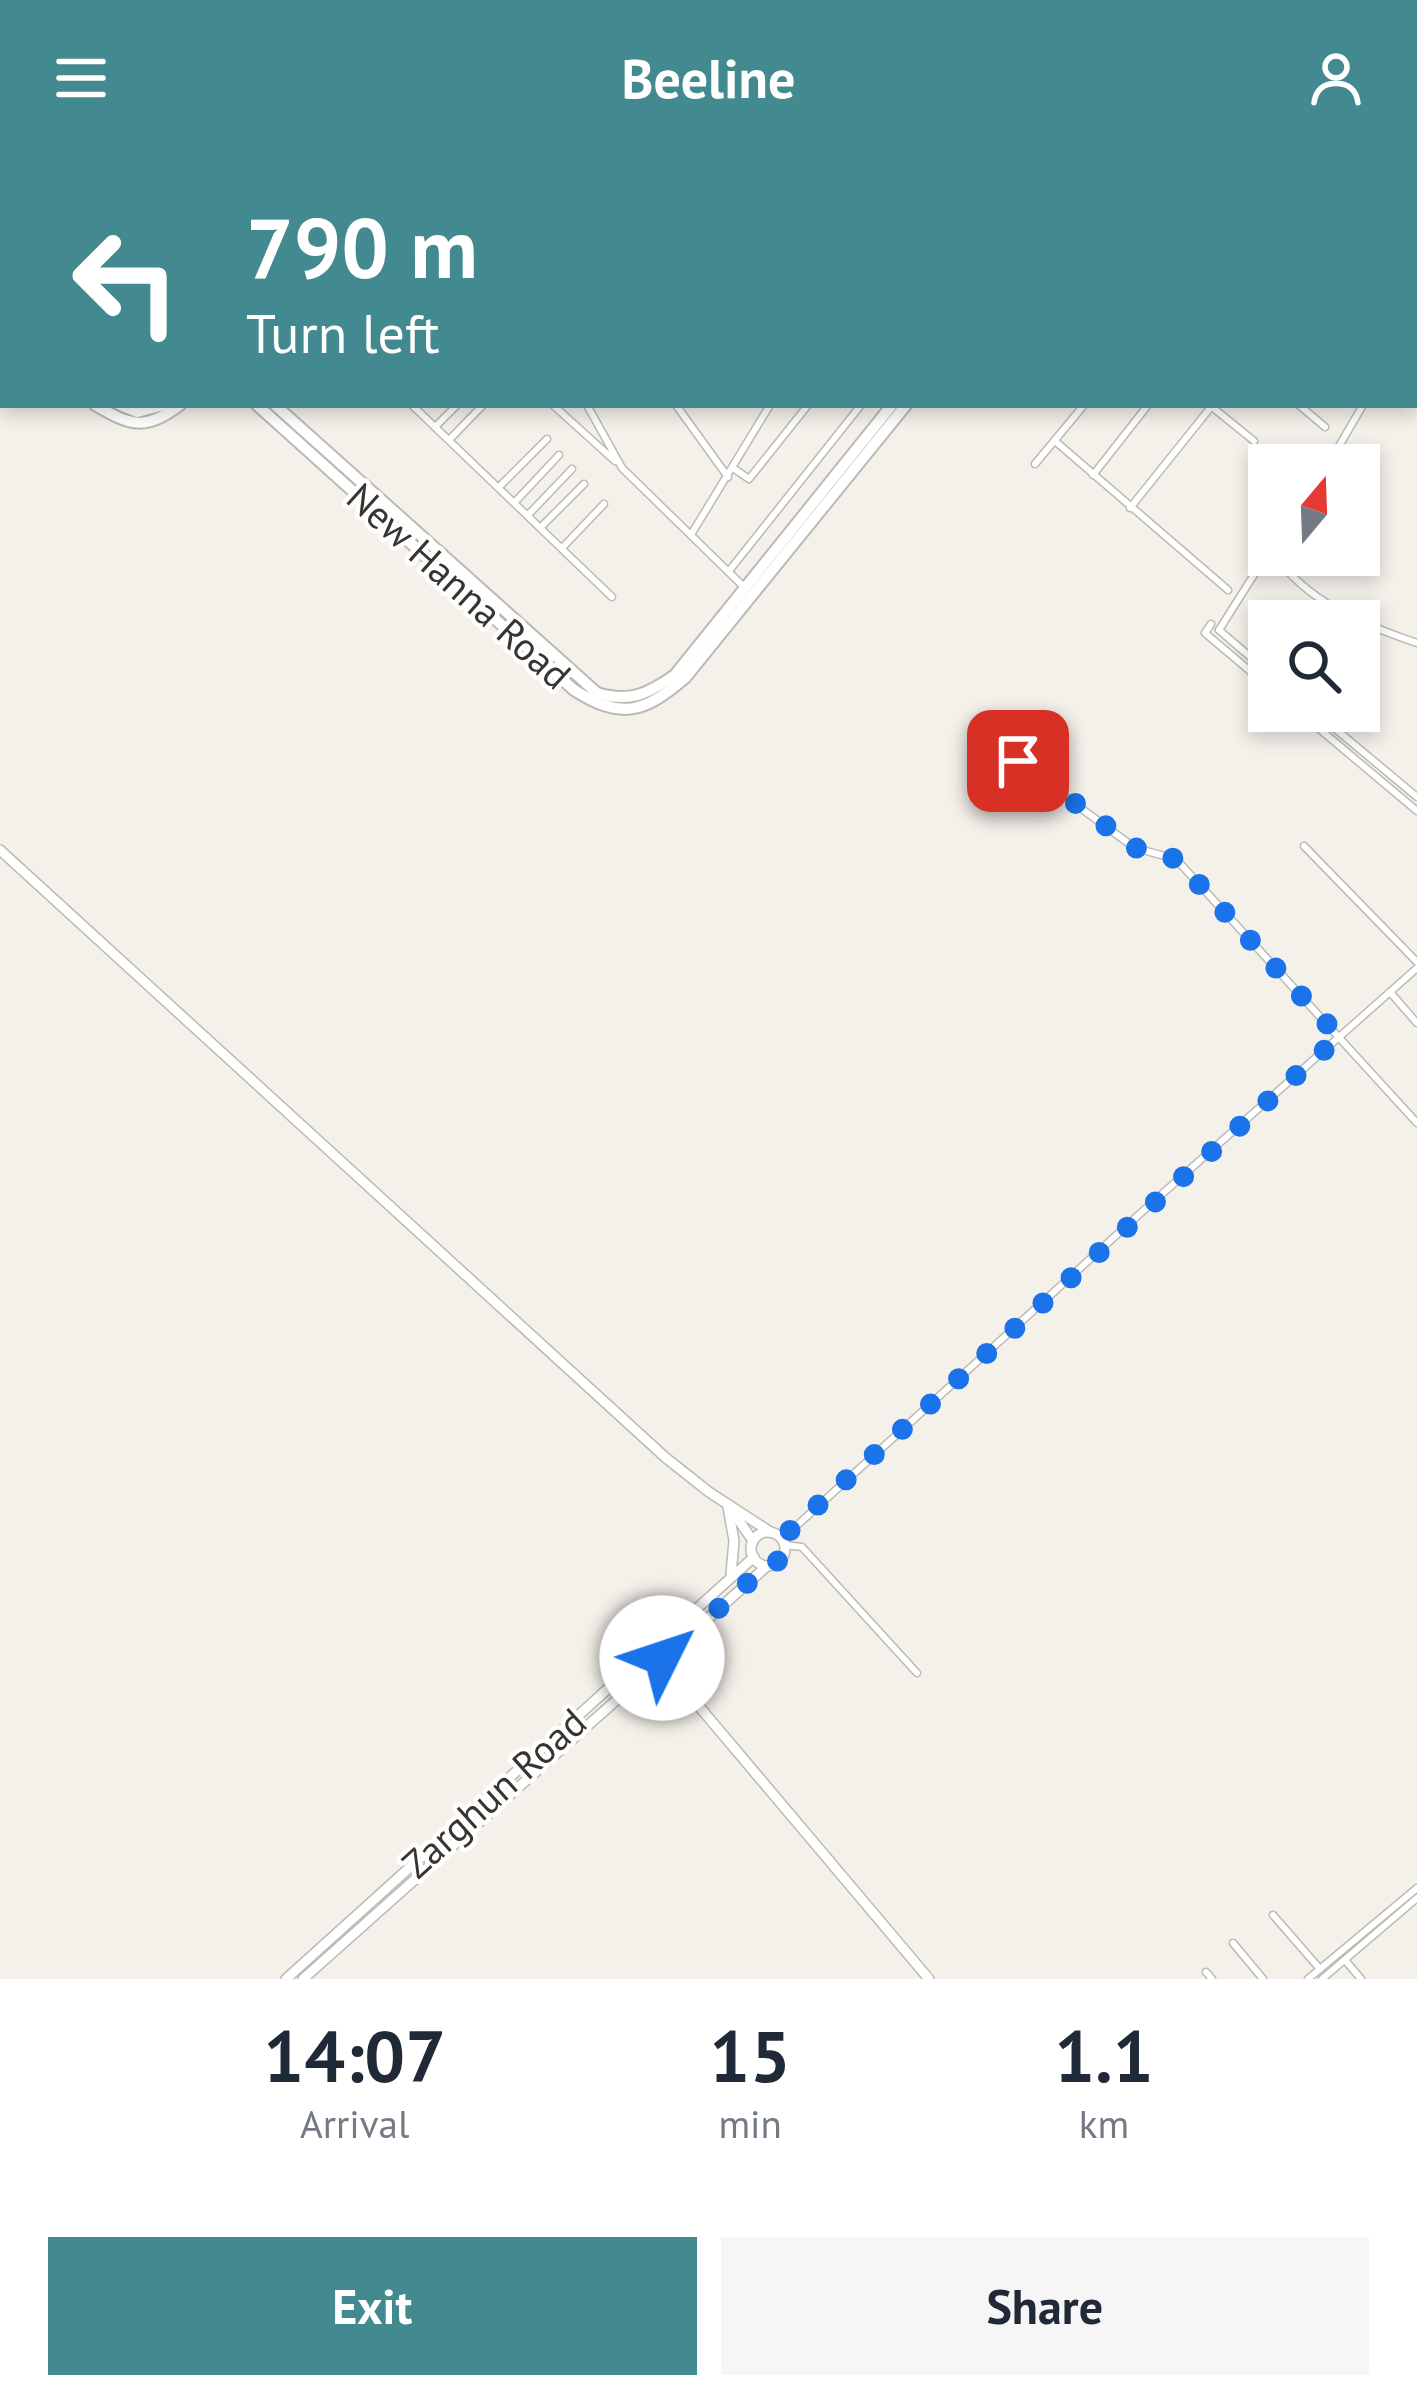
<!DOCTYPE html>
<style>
body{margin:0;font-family:"PT Sans",sans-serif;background:#f6f6f7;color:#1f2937;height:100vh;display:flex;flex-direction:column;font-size:45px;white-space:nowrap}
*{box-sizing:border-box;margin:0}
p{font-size:39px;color:#747a83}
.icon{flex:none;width:66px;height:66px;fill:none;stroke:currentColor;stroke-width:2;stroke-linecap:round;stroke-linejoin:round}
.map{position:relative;height:1823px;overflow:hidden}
.details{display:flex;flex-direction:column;background:#fff;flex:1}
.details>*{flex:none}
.top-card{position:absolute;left:0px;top:0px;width:1419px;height:252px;box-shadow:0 6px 18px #0003;background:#438a90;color:#fff;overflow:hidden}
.needle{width:78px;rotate:19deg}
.buttons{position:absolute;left:1248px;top:288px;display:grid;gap:24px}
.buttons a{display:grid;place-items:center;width:132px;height:132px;border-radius:0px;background:#fff;box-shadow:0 6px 18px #0003;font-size:60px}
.pin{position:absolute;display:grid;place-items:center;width:102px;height:102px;color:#fff;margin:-51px;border-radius:24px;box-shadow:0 6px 18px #0006}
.me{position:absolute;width:132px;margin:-66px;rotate:49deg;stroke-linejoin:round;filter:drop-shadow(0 0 9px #0008)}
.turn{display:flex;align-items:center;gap:42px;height:252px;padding:0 48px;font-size:54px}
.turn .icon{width:156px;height:156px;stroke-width:2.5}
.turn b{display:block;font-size:84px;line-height:102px}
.eta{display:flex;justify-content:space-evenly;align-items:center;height:204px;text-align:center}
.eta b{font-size:72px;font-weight:700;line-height:84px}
.action{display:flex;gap:24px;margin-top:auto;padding:24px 48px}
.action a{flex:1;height:138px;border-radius:0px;background:#438a90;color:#fff;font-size:48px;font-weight:700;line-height:138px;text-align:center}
.action a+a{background:#f6f6f7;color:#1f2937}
header{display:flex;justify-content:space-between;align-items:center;height:156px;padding:0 48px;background:#438a90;color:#fff;font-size:54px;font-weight:700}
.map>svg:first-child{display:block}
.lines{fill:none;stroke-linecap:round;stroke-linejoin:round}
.street-casing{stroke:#bdb9b3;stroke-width:9}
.secondary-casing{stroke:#bdb9b3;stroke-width:12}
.primary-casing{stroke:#bdb9b3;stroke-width:14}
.street{stroke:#fff;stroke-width:6}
.secondary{stroke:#fff;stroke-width:9}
.primary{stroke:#fff;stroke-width:10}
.route{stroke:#1a73e8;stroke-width:21;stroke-dasharray:0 37.8}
.labels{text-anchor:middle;stroke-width:9;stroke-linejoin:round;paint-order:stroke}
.street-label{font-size:39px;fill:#373533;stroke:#fffefc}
</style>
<header><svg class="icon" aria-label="menu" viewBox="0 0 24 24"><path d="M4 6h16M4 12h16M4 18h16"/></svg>Beeline<svg class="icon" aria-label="person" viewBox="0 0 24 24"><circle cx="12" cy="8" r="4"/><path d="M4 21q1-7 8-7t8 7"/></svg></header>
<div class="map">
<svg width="1417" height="1823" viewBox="0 0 1417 1823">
<rect width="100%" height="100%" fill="#f4f0ea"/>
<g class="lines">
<defs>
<g id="street">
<path d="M 410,0 L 412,3"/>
<path d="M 503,0 L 504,3"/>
<path d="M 540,0 L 542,3"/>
<path d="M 637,0 L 641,3"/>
<path d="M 762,0 L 766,3"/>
<path d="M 947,0 L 951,3"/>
<path d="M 111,3 L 111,0"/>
<path d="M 142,3 L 148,0"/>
<path d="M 237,3 L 238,0"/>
<path d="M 393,3 L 399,0"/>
<path d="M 596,3 L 599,0"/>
<path d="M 918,3 L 919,0"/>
<path d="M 1001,3 L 1003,0"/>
<path d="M 1050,3 L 1053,0"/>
<path d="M 0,6 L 3,7"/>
<path d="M 0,59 L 3,61"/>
<path d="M 0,88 L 3,90"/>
<path d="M 1416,153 L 1417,151"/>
<path d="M 412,249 L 612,441"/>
<path d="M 553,249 L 615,305"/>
<path d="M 587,249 L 622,312 L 745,432"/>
<path d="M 676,249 L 728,321"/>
<path d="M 1299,249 L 1325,271"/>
<path d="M 1212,251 L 1254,285"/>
<path d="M 435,271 L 457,249"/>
<path d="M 449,284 L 483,249"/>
<path d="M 1055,285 L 1228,434"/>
<path d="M 1035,308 L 1084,249"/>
<path d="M 1328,309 L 1363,249"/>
<path d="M 733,312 L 749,323 L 808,249"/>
<path d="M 1093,319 L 1148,249"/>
<path d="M 499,331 L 547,283"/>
<path d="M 515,346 L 559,299"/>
<path d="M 1130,352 L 1211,251"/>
<path d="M 528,359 L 572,313"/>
<path d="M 541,371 L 584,328"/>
<path d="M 692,377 L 770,249"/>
<path d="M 563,391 L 604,348"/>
<path d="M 1275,399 C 1307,446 1364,469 1417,487"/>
<path d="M 729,415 L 861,249"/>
<path d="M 1211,468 L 1205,477 L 1269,531"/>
<path d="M 1219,474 L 1269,395"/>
<path d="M 1219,474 L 1269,517"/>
<path d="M 1298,555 L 1417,655"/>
<path d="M 1314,555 L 1417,641"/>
<path d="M 1018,606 L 1135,692 L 1176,703 L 1417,967"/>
<path d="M 1304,690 L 1417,806"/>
<path d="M 1390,836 L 1417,867"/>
<path d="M 782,1383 L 1144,1054 L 1417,812"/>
<path d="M 785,1389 L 802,1391 L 917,1517"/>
<path d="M 1273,1759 L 1320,1813"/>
<path d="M 1233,1787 L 1263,1823"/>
<path d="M 1345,1804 L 1361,1823"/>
<path d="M 1206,1816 L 1212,1823"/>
<path d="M 1308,1823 L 1417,1732"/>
<path d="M 1322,1823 L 1417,1742"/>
</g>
<g id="secondary">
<path d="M 0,694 L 666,1302 L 709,1336 L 772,1377"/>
<path d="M 728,1351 L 734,1385 L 731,1418"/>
<path d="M 731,1353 L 753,1385"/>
<circle cx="768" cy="1393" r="17"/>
<path d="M 661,1499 L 681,1529 L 929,1823"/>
<path d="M 286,1823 L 754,1401"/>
<path d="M 303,1823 L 767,1410"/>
</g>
<g id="primary">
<path d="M 1099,3 L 1101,0"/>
<path d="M 1112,3 L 1114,0"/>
<path d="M 0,182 L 3,183"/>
<path d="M 0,193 L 3,195"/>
<path d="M 95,249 C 131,270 145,275 180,249"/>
<path d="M 120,249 L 137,256 L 164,249"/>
<path d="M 257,249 L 574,534 C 621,564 644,557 685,522 L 906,249"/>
<path d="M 275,249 L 597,537 C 629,547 648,538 675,519 L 892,249"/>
</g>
</defs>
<!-- street casing -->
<use href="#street" class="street-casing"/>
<!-- secondary casing -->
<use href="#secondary" class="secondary-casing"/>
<!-- primary casing -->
<use href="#primary" class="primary-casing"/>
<!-- street -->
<use href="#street" class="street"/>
<!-- secondary -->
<use href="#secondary" class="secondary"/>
<!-- primary -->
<use href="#primary" class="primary"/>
</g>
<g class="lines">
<!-- route -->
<path class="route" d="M 662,1502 L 767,1410 L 782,1403 L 785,1394 L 782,1382 L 797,1368 L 1339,881 L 1176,703 L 1136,692 L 1018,605"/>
</g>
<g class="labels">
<!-- street labels -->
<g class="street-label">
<text transform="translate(459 430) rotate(42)" y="14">New Hanna Road</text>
<text transform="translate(494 1637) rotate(-42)" y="14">Zarghun Road</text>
</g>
</g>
</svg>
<div class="buttons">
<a><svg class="needle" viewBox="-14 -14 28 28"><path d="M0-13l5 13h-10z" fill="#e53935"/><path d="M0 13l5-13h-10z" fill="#747a83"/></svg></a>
<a><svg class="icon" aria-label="search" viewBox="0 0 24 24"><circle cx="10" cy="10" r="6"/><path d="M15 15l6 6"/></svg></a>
</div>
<div class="pin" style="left:1018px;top:605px;background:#d93025"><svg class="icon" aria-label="arrive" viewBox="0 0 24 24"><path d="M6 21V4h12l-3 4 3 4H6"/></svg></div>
<svg class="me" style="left:662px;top:1502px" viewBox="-20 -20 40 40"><circle r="19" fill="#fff"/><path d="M0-13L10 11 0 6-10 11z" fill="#1a73e8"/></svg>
<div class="top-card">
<div class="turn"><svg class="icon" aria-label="left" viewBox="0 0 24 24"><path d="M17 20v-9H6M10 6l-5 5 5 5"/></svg><div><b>790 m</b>Turn left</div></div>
</div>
</div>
<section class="details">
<div class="eta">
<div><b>14:07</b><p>Arrival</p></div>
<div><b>15</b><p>min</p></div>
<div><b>1.1</b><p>km</p></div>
</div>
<div class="action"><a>Exit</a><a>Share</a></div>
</section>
